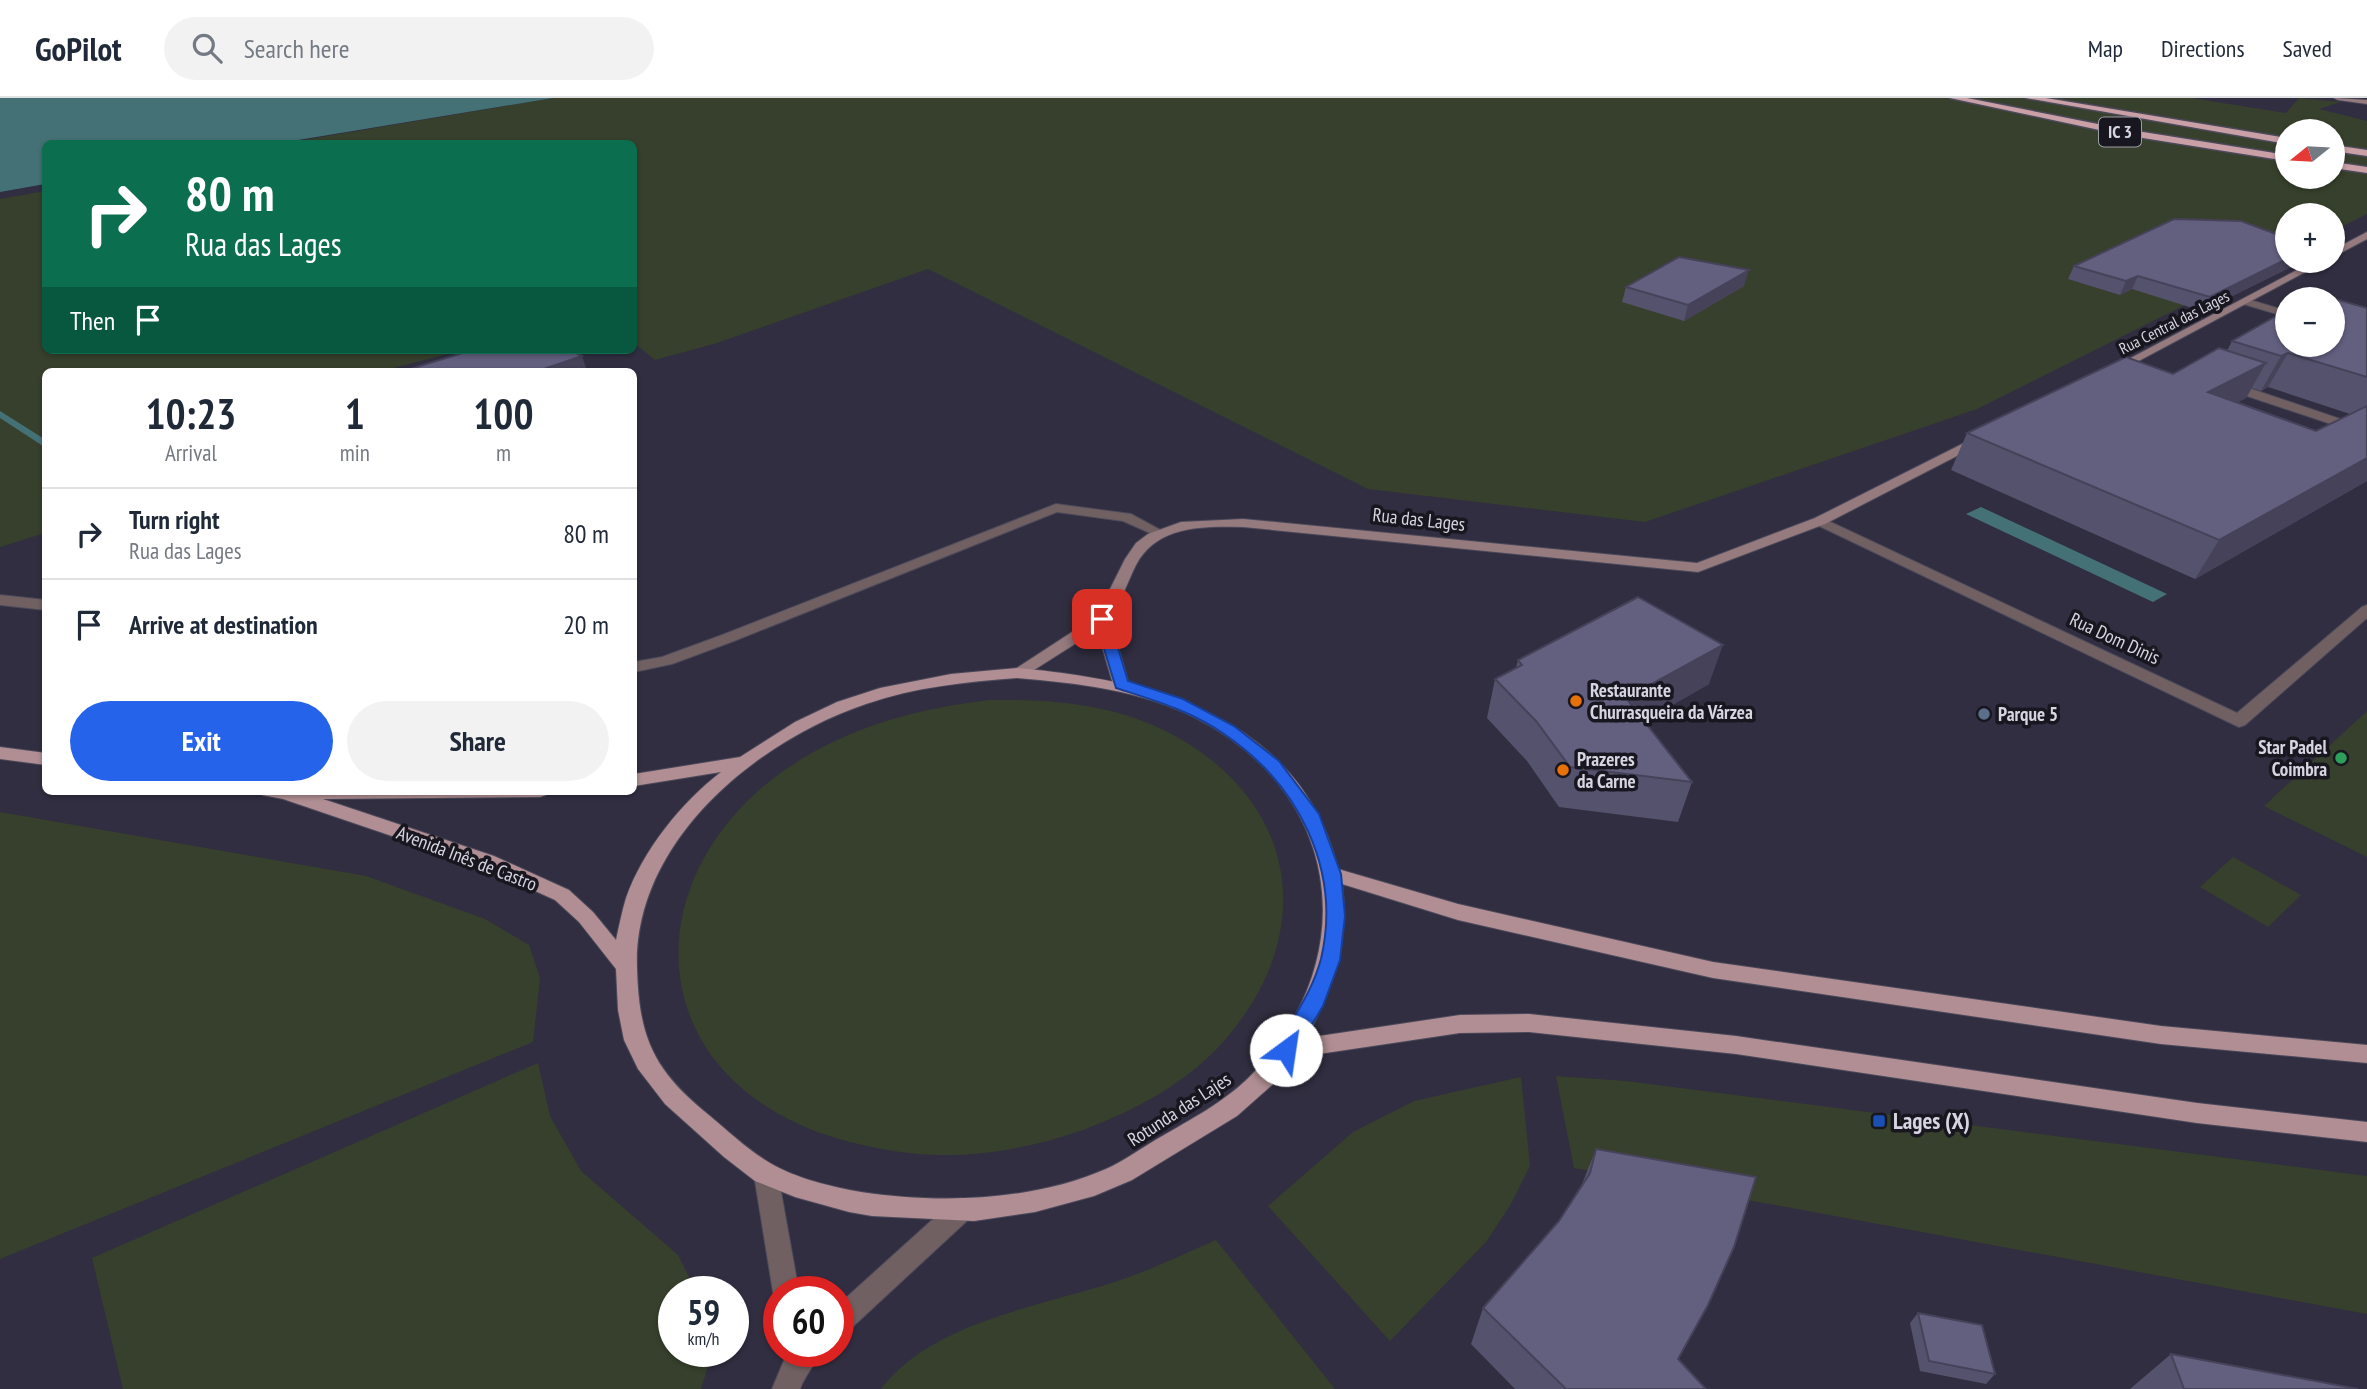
<!DOCTYPE html>
<meta charset="utf-8">
<style>
body{margin:0;font-family:"PT Sans Narrow",sans-serif;background:#f2f2f3;color:#1f2937;height:100vh;display:flex;flex-direction:column;font-size:26px;white-space:nowrap}
*{box-sizing:border-box;margin:0}
p{font-size:23px;color:#747a83}
.icon{flex:none;width:38px;height:38px;fill:none;stroke:currentColor;stroke-width:2;stroke-linecap:round;stroke-linejoin:round}
.map{position:relative;flex:1;overflow:hidden}
.details{position:absolute;left:42px;top:270px;width:595px;height:427px;display:flex;flex-direction:column;background:#fff;border-radius:10px;box-shadow:0 2px 5px #0004}
.details>*{flex:none}
.top-card{position:absolute;left:42px;top:42px;width:595px;height:214px;border-radius:10px;box-shadow:0 2px 5px #0004;background:#0b6e4f;color:#fff;overflow:hidden}
.needle{width:46px;rotate:252deg}
.fabs{position:absolute;left:2275px;top:21px;display:grid;gap:14px}
.fabs a{display:grid;place-items:center;width:70px;height:70px;border-radius:50%;background:#fff;box-shadow:0 2px 5px #0004;font-size:35px}
.speed{position:absolute;left:658px;top:1178px;display:flex;gap:14px;font-size:35px;font-weight:700;text-align:center}
.speed>*{display:grid;place-content:center;width:91px;height:91px;border-radius:50%;background:#fff;box-shadow:0 2px 5px #0004;line-height:1}
.speed small{font-size:18px;font-weight:400}
.speed .limit{border:10px solid #d22;background:#fff;color:#111}
.pin{position:absolute;display:grid;place-items:center;width:60px;height:60px;color:#fff;margin:-30px;border-radius:14px;box-shadow:0 4px 10px #0006}
.me{position:absolute;width:77px;margin:-38px;rotate:31deg;stroke-linejoin:round;filter:drop-shadow(0 0 5px #0008)}
.turn{display:flex;align-items:center;gap:24px;height:147px;padding:0 28px;font-size:32px}
.turn .icon{width:91px;height:91px;stroke-width:2.5}
.turn b{display:block;font-size:49px;line-height:60px}
.then{display:flex;align-items:center;height:66px;padding:0 28px;background:#0003;gap:14px;font-size:26px}
.eta{display:flex;justify-content:space-evenly;align-items:center;height:119px;text-align:center}
.eta b{font-size:42px;font-weight:700;line-height:49px}
.primary-button{display:flex;gap:14px;margin-top:auto;padding:14px 28px}
.primary-button a{flex:1;height:80px;border-radius:42px;background:#2563eb;color:#fff;font-size:28px;font-weight:700;line-height:80px;text-align:center}
.primary-button a+a{background:#f2f2f3;color:#1f2937}
ul{padding:0;list-style:none}
li{display:flex;align-items:center;gap:21px;height:91px;padding:0 28px;border-top:2px solid #e0e1e3}
li div{flex:1}
li b{display:block;font-size:26px}
li em{font-style:normal}
header{display:flex;align-items:center;gap:42px;box-sizing:border-box;height:98px;padding:0 35px;background:#fff;border-bottom:2px solid #e0e1e3}
header strong{font-size:33px}
nav{display:flex;gap:38px;margin-inline-start:auto;font-size:24px}
.search{width:490px;height:63px;background:#f2f2f3;display:flex;align-items:center;gap:18px;box-sizing:border-box;padding:0 24px;border-radius:38px;color:#747a83;font-size:26px}
.map>svg:first-child{display:block}
.green{fill:#37402c;fill-rule:evenodd}
.water{fill:#447176}
.lines{fill:none;stroke-linecap:round;stroke-linejoin:round}
.stream{fill:#447176;fill-rule:evenodd}
.street-casing{stroke:#4b495a;stroke-width:2}
.secondary-casing{stroke:#4b495a;stroke-width:2}
.primary-casing{stroke:#4b495a;stroke-width:2}
.highway-casing{stroke:#4b495a;stroke-width:3}
.street{fill:#716062;fill-rule:evenodd}
.secondary{fill:#957a7e;fill-rule:evenodd}
.primary{fill:#b08e93;fill-rule:evenodd}
.highway{fill:#c9a0a6;fill-rule:evenodd}
.wall{fill:#55526d;fill-rule:evenodd}
.shaded-wall{fill:#454259}
.building{fill:#635f7f;stroke:#454259;stroke-width:2}
.route{fill:#2563eb;stroke:#184099;stroke-width:2}
.food-dot{fill:#e8710a;stroke:#18171f;stroke-width:2.5}
.service-dot{fill:#5c6f8a;stroke:#18171f;stroke-width:2.5}
.leisure-dot{fill:#2e9e5b;stroke:#18171f;stroke-width:2.5}
.transit-dot{fill:#1a4fb4;stroke:#18171f;stroke-width:2.5}
.labels{text-anchor:middle;stroke-width:7;stroke-linejoin:round;paint-order:stroke}
.far-street-label{font-size:16px;fill:#d6d5e1;stroke:#18171f}
.shield{fill:#18171f;stroke:#9d9ca7;stroke-width:2}
.shield-label{font-size:18px;font-weight:bold;fill:#d6d5e1}
.street-label{font-size:19px;fill:#d6d5e1;stroke:#18171f}
.poi-label{font-size:19px;font-weight:bold;fill:#d6d5e1;stroke:#18171f;text-anchor:start}
.near-poi-label{font-size:23px;font-weight:bold;fill:#d6d5e1;stroke:#18171f;text-anchor:start}
</style>
<header>
<strong>GoPilot</strong>
<div class="search"><svg class="icon" aria-label="search" viewBox="0 0 24 24"><circle cx="10" cy="10" r="6"/><path d="M15 15l6 6"/></svg>Search here</div>
<nav><a>Map</a><a>Directions</a><a>Saved</a></nav>
</header>
<div class="map">
<svg width="2367" height="1291" viewBox="0 0 2367 1291">
<rect width="100%" height="100%" fill="#302e40"/>
<!-- green -->
<g class="green">
<path d="M 553,0 L 2191,0 L 2286,15 L 2299,0 L 2341,4 L 2319,11 L 2367,23 L 2367,116 L 2333,133 L 2333,117 L 2287,117 L 2287,156 L 1977,311 L 1645,424 L 1368,391 L 928,171 L 717,245 L 655,262 L 634,245 L 634,46 L 280,46 ZM 2287,33 L 2333,33 L 2333,79 L 2287,79 Z"/>
<path d="M 45,93 L 46,252 L 463,252 L 382,273 L 46,273 L 45,435 L 0,449 L 0,101 Z"/>
<path d="M 989,602 C 1053,601 1119,606 1177,639 C 1301,709 1316,838 1224,943 C 1187,985 1134,1013 1083,1032 C 1029,1051 966,1062 909,1055 C 868,1050 825,1040 788,1021 C 648,949 647,792 758,693 C 823,636 905,612 989,602 Z"/>
<path d="M 2367,613 L 2367,759 L 2264,708 Z"/>
<path d="M 0,714 L 366,778 L 485,821 L 529,847 L 540,880 L 533,944 L 0,1161 Z"/>
<path d="M 2233,759 L 2301,797 L 2268,829 L 2200,789 Z"/>
<path d="M 538,965 L 550,1018 L 581,1073 L 678,1157 L 696,1193 L 674,1194 L 674,1253 L 707,1253 L 708,1268 L 701,1291 L 123,1291 L 92,1160 Z"/>
<path d="M 1556,978 L 1626,983 L 2367,1078 L 2367,1216 L 1574,1070 Z"/>
<path d="M 1521,979 L 1530,1068 L 1511,1106 L 1486,1144 L 1390,1243 L 1268,1108 L 1353,1034 L 1414,1003 Z"/>
<path d="M 1216,1142 L 1335,1291 L 881,1291 C 936,1218 1057,1207 1137,1176 C 1164,1166 1190,1153 1216,1142 Z"/>
</g>
<!-- water -->
<g class="water">
<path d="M 0,0 L 553,0 L 280,45 L 46,46 L 45,86 L 0,94 Z"/>
<path d="M 1981,409 L 2167,496 L 2153,504 L 1966,416 Z"/>
</g>
<g class="lines">
<!-- stream -->
<path class="stream" d="M 0,313 L 46,342 L 46,350 L 0,320 Z"/>
<defs>
<g id="street">
<path d="M 2247,201 L 2287,213 L 2287,219 L 2243,206 L 2243,202 Z"/>
<path d="M 2223,284 L 2231,284 L 2367,330 L 2367,338 L 2223,290 Z"/>
<path d="M 1056,406 L 1131,416 L 1166,435 L 1159,439 L 1123,423 L 1057,414 L 734,543 L 672,566 L 634,574 L 634,564 L 662,559 L 722,537 Z"/>
<path d="M 1820,419 L 2237,615 L 2362,509 L 2367,507 L 2367,520 L 2245,627 L 2239,629 L 1815,426 L 1815,420 Z"/>
<path d="M 0,497 L 46,502 L 46,512 L 0,507 Z"/>
<path d="M 766,1066 L 775,1069 L 778,1077 L 799,1194 L 779,1194 L 779,1204 L 773,1194 L 754,1077 L 757,1069 Z"/>
<path d="M 961,1100 L 970,1104 L 973,1112 L 970,1120 L 847,1234 L 838,1238 L 838,1207 L 952,1104 Z"/>
<path d="M 788,1253 L 821,1253 C 815,1267 805,1277 800,1291 L 772,1291 Z"/>
</g>
<g id="secondary">
<path d="M 2334,0 L 2367,2 L 2367,6 L 2338,2 Z"/>
<path d="M 2367,134 L 2367,141 L 2333,159 L 2333,152 Z"/>
<path d="M 2314,163 L 2326,163 L 2118,274 L 2108,272 Z"/>
<path d="M 1980,337 L 1986,341 L 1984,344 L 1825,426 L 1698,474 L 1243,429 C 1204,428 1157,427 1136,467 C 1127,485 1121,504 1110,521 L 1129,586 L 1127,590 L 1115,590 L 1113,586 L 1097,532 L 1023,579 L 1011,579 L 1009,575 L 1092,521 L 1103,505 L 1125,461 L 1136,445 L 1148,436 L 1181,424 L 1243,421 L 1697,465 L 1815,420 Z"/>
</g>
<g id="primary">
<path d="M 1017,570 C 1153,582 1301,619 1338,771 L 1458,806 L 1713,864 L 2161,928 L 2367,947 L 2367,965 L 2161,946 L 1713,880 L 1458,822 L 1342,786 C 1350,843 1333,891 1306,940 L 1460,917 L 1529,916 L 1736,938 L 2197,1005 L 2367,1024 L 2367,1044 L 2197,1025 L 1736,956 L 1529,934 L 1460,935 L 1292,960 L 1272,987 L 1237,1018 L 1132,1082 L 1094,1098 L 1035,1114 L 974,1123 L 872,1118 L 849,1114 L 795,1099 L 755,1083 L 724,1059 L 665,1006 L 638,971 L 624,942 L 618,912 L 616,871 L 579,824 L 555,802 L 480,768 L 283,701 L 262,697 L 259,693 L 549,693 L 546,697 L 540,699 L 323,701 L 494,758 L 569,792 L 593,814 L 616,842 C 619,828 622,813 626,800 C 643,752 681,705 721,674 L 634,688 L 634,676 L 740,659 L 795,624 L 837,604 L 880,590 L 951,576 ZM 1017,580 C 1077,585 1139,592 1194,619 C 1339,691 1364,853 1257,971 C 1231,1000 1197,1018 1164,1037 C 1144,1048 1126,1062 1106,1071 C 1033,1103 939,1106 861,1094 C 832,1089 795,1080 770,1065 C 748,1052 729,1034 710,1018 C 654,973 639,941 637,870 C 633,744 756,643 866,606 C 915,589 966,584 1017,580 Z"/>
<path d="M 0,649 L 46,655 L 46,667 L 0,661 Z"/>
</g>
<g id="highway">
<path d="M 1950,0 L 1967,0 L 2118,30 L 2287,57 L 2287,63 L 2118,36 Z"/>
<path d="M 2026,0 L 2046,0 L 2287,40 L 2287,46 Z"/>
<path d="M 2333,47 L 2367,52 L 2367,58 L 2333,53 Z"/>
<path d="M 2333,64 L 2367,69 L 2367,75 L 2333,70 Z"/>
</g>
</defs>
<!-- street casing -->
<use href="#street" class="street-casing"/>
<!-- secondary casing -->
<use href="#secondary" class="secondary-casing"/>
<!-- primary casing -->
<use href="#primary" class="primary-casing"/>
<!-- highway casing -->
<use href="#highway" class="highway-casing"/>
<!-- street -->
<use href="#street" class="street"/>
<!-- secondary -->
<use href="#secondary" class="secondary"/>
<!-- primary -->
<use href="#primary" class="primary"/>
<!-- highway -->
<use href="#highway" class="highway"/>
</g>
<!-- wall -->
<g class="wall">
<path d="M 2303,163 L 2202,213 L 2132,191 L 2120,197 L 2068,181 L 2074,168 Z"/>
<path d="M 1744,188 L 1684,223 L 1622,204 L 1626,189 Z"/>
<path d="M 2367,210 L 2367,383 L 2195,481 L 1951,372 L 1967,335 L 2173,276 L 2227,253 L 2232,243 ZM 2268,289 L 2350,316 L 2316,333 L 2238,304 L 2246,300 L 2252,290 L 2261,293 Z"/>
<path d="M 1518,562 L 1709,586 L 1644,623 L 1692,684 L 1678,724 L 1559,709 L 1527,663 L 1487,620 L 1495,581 L 1516,570 Z"/>
<path d="M 1596,1051 L 1678,1261 L 1706,1291 L 1515,1291 L 1471,1246 L 1483,1210 L 1559,1123 L 1582,1086 Z"/>
<path d="M 1918,1215 L 1995,1276 L 1986,1286 L 1920,1273 L 1910,1225 Z"/>
<path d="M 2171,1256 L 2358,1291 L 2130,1291 Z"/>
</g>
<!-- shaded-wall -->
<g class="shaded-wall">
<path d="M 2287,161 L 2287,163 L 2303,163 L 2202,213 L 2210,199 Z"/>
<path d="M 1749,172 L 1744,188 L 1684,223 L 1688,207 Z"/>
<path d="M 2138,178 L 2132,191 L 2120,197 L 2126,183 Z"/>
<path d="M 2288,255 L 2268,289 L 2261,293 L 2281,258 Z"/>
<path d="M 582,258 L 587,273 L 538,273 Z"/>
<path d="M 2266,265 L 2246,300 L 2188,330 L 2208,294 Z"/>
<path d="M 2367,360 L 2367,383 L 2195,481 L 2219,442 Z"/>
<path d="M 1723,547 L 1709,586 L 1615,640 L 1626,600 Z"/>
</g>
<!-- building -->
<g class="building">
<path d="M 2174,121 L 2241,123 L 2287,140 L 2287,161 L 2210,199 L 2138,178 L 2126,183 L 2074,168 Z"/>
<path d="M 1679,159 L 1749,172 L 1688,207 L 1626,189 Z"/>
<path d="M 2317,196 L 2367,210 L 2367,279 L 2288,255 L 2281,258 L 2232,243 L 2287,212 L 2287,247 L 2333,247 L 2333,201 L 2307,201 Z"/>
<path d="M 2219,250 L 2266,265 L 2208,294 L 2316,333 L 2367,308 L 2367,360 L 2219,442 L 1967,335 L 2126,259 L 2173,276 Z"/>
<path d="M 472,252 L 571,252 L 582,258 L 538,273 L 404,273 Z"/>
<path d="M 1638,499 L 1723,547 L 1626,600 L 1692,684 L 1570,669 L 1536,623 L 1495,581 L 1522,567 L 1518,562 Z"/>
<path d="M 1596,1051 L 1756,1079 L 1734,1149 L 1708,1207 L 1678,1261 L 1706,1291 L 1566,1291 L 1483,1210 L 1559,1123 L 1590,1075 Z"/>
<path d="M 1918,1215 L 1982,1227 L 1995,1276 L 1929,1263 Z"/>
<path d="M 2171,1256 L 2358,1291 L 2184,1291 Z"/>
</g>
<!-- route -->
<path class="route" d="M 1102,517 L 1109,521 L 1128,583 L 1183,601 L 1234,628 L 1279,663 L 1319,716 L 1341,776 L 1345,818 L 1340,862 L 1323,908 L 1293,958 L 1286,961 L 1279,958 L 1276,952 C 1291,922 1312,895 1321,861 C 1342,771 1298,686 1224,636 C 1191,613 1153,602 1116,590 L 1095,521 Z"/>
<!-- markers -->
<g class="food-dot">
<circle cx="1576" cy="603" r="7"/>
<circle cx="1563" cy="672" r="7"/>
</g>
<circle class="service-dot" cx="1984" cy="616" r="7"/>
<circle class="leisure-dot" cx="2341" cy="660" r="7"/>
<rect class="transit-dot" x="1872" y="1016" width="14" height="14" rx="3.5"/>
<g class="labels">
<!-- far-street labels -->
<g class="far-street-label">
<text transform="translate(2174 224) rotate(-27)" y="6">Rua Central das Lages</text>
</g>
<!-- shield labels -->
<rect class="shield" x="2099" y="19.5" width="42" height="29" rx="5"/>
<g class="shield-label">
<text x="2120" y="40">IC 3</text>
</g>
<!-- street labels -->
<g class="street-label">
<text transform="translate(1419 421) rotate(6)" y="7">Rua das Lages</text>
<text transform="translate(2115 540) rotate(25)" y="7">Rua Dom Dinis</text>
<text transform="translate(467 760) rotate(21)" y="7">Avenida Inês de Castro</text>
<text transform="translate(1179 1011) rotate(-33)" y="7">Rotunda das Lajes</text>
</g>
<!-- poi labels -->
<g class="poi-label">
<text x="1590" y="599">Restaurante<tspan x="1590" dy="22">Churrasqueira da Várzea</tspan></text>
<text x="1998" y="623">Parque 5</text>
<text x="2327" y="656" text-anchor="end">Star Padel<tspan x="2327" dy="22">Coimbra</tspan></text>
<text x="1577" y="668">Prazeres<tspan x="1577" dy="22">da Carne</tspan></text>
</g>
<!-- near-poi labels -->
<g class="near-poi-label">
<text x="1893" y="1031">Lages (X)</text>
</g>
</g>
</svg>
<div class="fabs">
<a><svg class="needle" viewBox="-14 -14 28 28"><path d="M0-13l5 13h-10z" fill="#e53935"/><path d="M0 13l5-13h-10z" fill="#747a83"/></svg></a>
<a>+</a>
<a>−</a>
</div>
<div class="speed"><div>59<small>km/h</small></div><div class="limit">60</div></div>
<div class="pin" style="left:1102px;top:521px;background:#d93025"><svg class="icon" aria-label="arrive" viewBox="0 0 24 24"><path d="M6 21V4h12l-3 4 3 4H6"/></svg></div>
<svg class="me" style="left:1286px;top:952px" viewBox="-20 -20 40 40"><circle r="19" fill="#fff"/><path d="M0-13L10 11 0 6-10 11z" fill="#2563eb"/></svg>
<div class="top-card">
<div class="turn"><svg class="icon" aria-label="right" viewBox="0 0 24 24"><path d="M7 20v-9h11M14 6l5 5-5 5"/></svg><div><b>80 m</b>Rua das Lages</div></div>
<div class="then">Then<svg class="icon" aria-label="arrive" viewBox="0 0 24 24"><path d="M6 21V4h12l-3 4 3 4H6"/></svg></div>
</div>
<section class="details">
<div class="eta">
<div><b>10:23</b><p>Arrival</p></div>
<div><b>1</b><p>min</p></div>
<div><b>100</b><p>m</p></div>
</div>
<ul>
<li><svg class="icon" aria-label="right" viewBox="0 0 24 24"><path d="M7 20v-9h11M14 6l5 5-5 5"/></svg><div><b>Turn right</b><p>Rua das Lages</p></div><em>80 m</em></li>
<li><svg class="icon" aria-label="arrive" viewBox="0 0 24 24"><path d="M6 21V4h12l-3 4 3 4H6"/></svg><div><b>Arrive at destination</b></div><em>20 m</em></li>
</ul>
<div class="primary-button"><a>Exit</a><a>Share</a></div>
</section>
</div>
